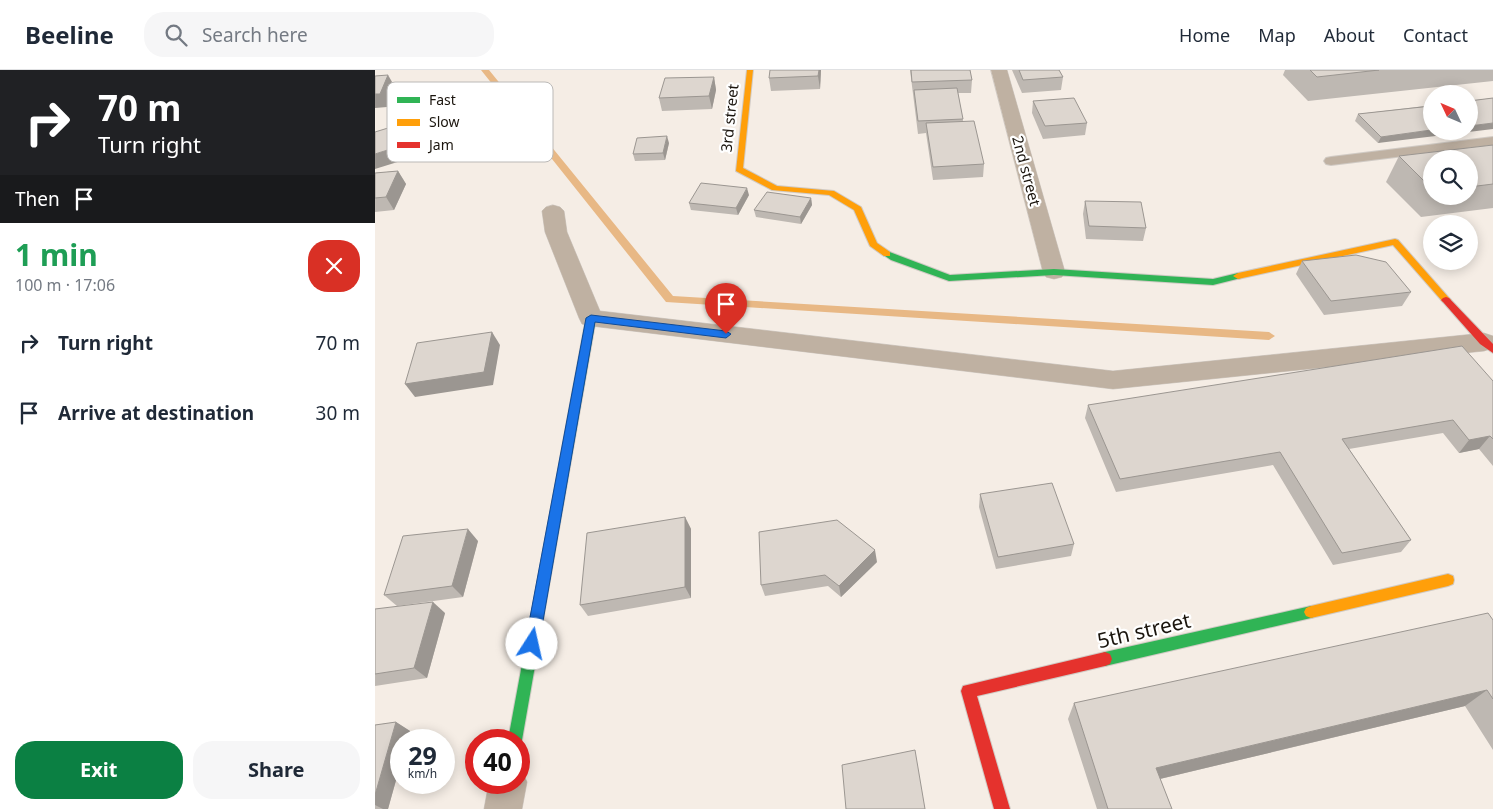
<!DOCTYPE html>
<meta charset="utf-8">
<style>
body{margin:0;font-family:"Noto Sans",sans-serif;background:#f6f6f7;color:#1f2937;height:100vh;display:flex;flex-direction:column;font-size:19px;white-space:nowrap}
*{box-sizing:border-box;margin:0}
p{font-size:16px;color:#747a83}
.icon{flex:none;width:28px;height:28px;fill:none;stroke:currentColor;stroke-width:2;stroke-linecap:round;stroke-linejoin:round}
.map{position:relative;flex:1;overflow:hidden}
.details{display:flex;flex-direction:column;background:#fff;width:375px}
.details>*{flex:none}
.guide{background:#202124;color:#fff;overflow:hidden}
.needle{width:32px;rotate:314deg}
.tools{position:absolute;left:1048px;top:15px;display:grid;gap:10px}
.tools a{display:grid;place-items:center;width:55px;height:55px;border-radius:50%;background:#fff;box-shadow:0 2px 12px #0003;font-size:25px}
.speed{position:absolute;left:15px;top:659px;display:flex;gap:10px;font-size:25px;font-weight:700;text-align:center}
.speed>*{display:grid;place-content:center;width:65px;height:65px;border-radius:50%;background:#fff;box-shadow:0 2px 12px #0003;line-height:1}
.speed small{font-size:12px;font-weight:400}
.speed .limit{border:8px solid #d22;background:#fff;color:#111}
.pin{position:absolute;display:grid;place-items:center;width:42px;height:42px;color:#fff;margin:-51px -21px;border-radius:50% 50% 50% 0;rotate:-45deg;box-shadow:0 0 5px #0007}
.pin .icon{rotate:45deg}
.me{position:absolute;width:55px;margin:-28px;rotate:10deg;stroke-linejoin:round;filter:drop-shadow(0 0 4px #0008)}
.turn{display:flex;align-items:center;gap:18px;height:105px;padding:0 15px;font-size:22px}
.turn .icon{width:65px;height:65px;stroke-width:2.5}
.turn b{display:block;font-size:35px;line-height:42px}
.then{display:flex;align-items:center;height:48px;padding:0 15px;background:#0003;gap:10px;font-size:19px}
.round{display:grid;place-items:center;flex:none;width:52px;height:52px;border-radius:20px;background:#f6f6f7}
.overview{display:flex;align-items:center;justify-content:space-between;height:85px;padding:0 15px}
h1{font-size:30px;font-weight:700;line-height:38px;color:#1e9e55}
.primary-button{display:flex;gap:10px;margin-top:auto;padding:10px 15px}
.primary-button a{flex:1;height:58px;border-radius:20px;background:#0b8043;color:#fff;font-size:20px;font-weight:700;line-height:58px;text-align:center}
.primary-button a+a{background:#f6f6f7;color:#1f2937}
ul{padding:0;list-style:none}
li{display:flex;align-items:center;gap:15px;height:70px;padding:0 15px}
li div{flex:1}
li b{display:block;font-size:19px}
li em{font-style:normal}
header{display:flex;align-items:center;gap:30px;box-sizing:border-box;height:70px;padding:0 25px;background:#fff;border-bottom:1px solid #e0e1e3}
header strong{font-size:24px}
nav{display:flex;gap:28px;margin-inline-start:auto;font-size:18px}
.search{width:350px;height:45px;background:#f6f6f7;display:flex;align-items:center;gap:12px;box-sizing:border-box;padding:0 18px;border-radius:20px;color:#747a83;font-size:19px}
main{display:flex;flex:1;min-height:0}
.map>svg:first-child{display:block}
.lines{fill:none;stroke-linecap:round;stroke-linejoin:round}
.stream{fill:#e8b885;fill-rule:evenodd}
.lane-casing{stroke:#d0cac4;stroke-width:2}
.street-casing{stroke:#d0cac4;stroke-width:1}
.fast-casing{stroke:#d0cac4;stroke-width:2}
.slow-casing{stroke:#d0cac4;stroke-width:2}
.jam-casing{stroke:#d0cac4;stroke-width:2}
.lane{fill:#bfb1a2;fill-rule:evenodd}
.street{fill:#bfb1a2;fill-rule:evenodd}
.fast{fill:#30b455;fill-rule:evenodd}
.slow{fill:#ff9f0a;fill-rule:evenodd}
.jam{fill:#e5322d;fill-rule:evenodd}
.wall{fill:#beb8b2;fill-rule:evenodd}
.shaded-wall{fill:#9b9691}
.building{fill:#ddd6cf;stroke:#9b9691}
.route{fill:#1a73e8;stroke:#114b97}
.labels{text-anchor:middle;stroke-width:4.5;stroke-linejoin:round;paint-order:stroke}
.far-street-label{font-size:15px;fill:#1b150e;stroke:#fff}
.near-street-label{font-size:21px;fill:#1b150e;stroke:#fff}
.key{fill:#fff;stroke:#bbb9b7;stroke-width:1}
.key-label{font-size:14px;fill:#1b150e}
</style>
<header>
<strong>Beeline</strong>
<div class="search"><svg class="icon" aria-label="search" viewBox="0 0 24 24"><circle cx="10" cy="10" r="6"/><path d="M15 15l6 6"/></svg>Search here</div>
<nav><a>Home</a><a>Map</a><a>About</a><a>Contact</a></nav>
</header>
<main>
<section class="details">
<div class="guide">
<div class="turn"><svg class="icon" aria-label="right" viewBox="0 0 24 24"><path d="M7 20v-9h11M14 6l5 5-5 5"/></svg><div><b>70 m</b>Turn right</div></div>
<div class="then">Then<svg class="icon" aria-label="arrive" viewBox="0 0 24 24"><path d="M6 21V4h12l-3 4 3 4H6"/></svg></div>
</div>
<div class="overview"><div><h1>1 min</h1><p>100 m · 17:06</p></div><a class="round" style="background:#d93025;color:#fff"><svg class="icon" aria-label="close" viewBox="0 0 24 24"><path d="M6 6l12 12M18 6L6 18"/></svg></a></div>
<ul>
<li><svg class="icon" aria-label="right" viewBox="0 0 24 24"><path d="M7 20v-9h11M14 6l5 5-5 5"/></svg><div><b>Turn right</b></div><em>70 m</em></li>
<li><svg class="icon" aria-label="arrive" viewBox="0 0 24 24"><path d="M6 21V4h12l-3 4 3 4H6"/></svg><div><b>Arrive at destination</b></div><em>30 m</em></li>
</ul>
<div class="primary-button"><a>Exit</a><a>Share</a></div>
</section>
<div class="map">
<svg width="1118" height="739" viewBox="0 0 1118 739">
<rect width="100%" height="100%" fill="#f5ede5"/>
<g class="lines">
<!-- stream -->
<path class="stream" d="M 106,0 L 114,0 L 298,226 L 894,262 L 900,266 L 894,270 L 291,232 Z"/>
<defs>
<path id="lane" d="M 1118,67 L 1118,75 L 956,95 L 951,94 L 949,91 L 951,88 L 956,87 Z"/>
<g id="street">
<path d="M 616,0 L 632,0 L 690,202 L 687,207 L 679,209 L 671,207 L 668,202 Z"/>
<path d="M 178,135 L 185,137 L 189,141 L 192,162 L 225,241 L 738,301 L 1109,263 L 1118,266 L 1118,278 L 1109,281 L 738,319 L 216,256 L 207,254 L 204,248 L 170,162 L 167,141 L 171,137 Z"/>
<path d="M 144,698 L 146,699 L 152,712 L 147,739 L 109,739 L 114,712 L 144,712 Z"/>
</g>
<g id="fast">
<path d="M 512,181 L 575,205 L 679,199 L 838,209 L 863,203 L 868,206 L 866,208 L 838,215 L 679,205 L 574,211 L 516,190 L 507,184 Z"/>
<path d="M 216,245 L 221,248 L 147,670 L 144,676 L 144,670 L 133,670 L 211,248 Z"/>
<path d="M 936,536 L 941,538 L 943,542 L 941,546 L 936,548 L 730,596 L 725,594 L 723,589 L 725,584 L 730,582 Z"/>
</g>
<g id="slow">
<path d="M 372,0 L 378,0 L 368,98 L 402,116 L 459,121 L 486,137 L 502,173 L 515,182 L 515,186 L 509,186 L 495,176 L 479,140 L 454,125 L 397,120 L 361,101 Z"/>
<path d="M 1020,169 L 1023,170 L 1074,228 L 1076,230 L 1074,232 L 1068,232 L 1018,175 L 863,209 L 858,206 L 863,203 Z"/>
<path d="M 1073,504 L 1078,506 L 1079,510 L 1078,514 L 1073,516 L 936,548 L 931,546 L 929,542 L 931,538 L 936,536 Z"/>
</g>
<g id="jam">
<path d="M 1071,227 L 1074,228 L 1118,274 L 1118,283 L 1105,274 L 1068,232 L 1066,230 L 1068,228 Z"/>
<path d="M 730,582 L 735,584 L 737,589 L 735,594 L 730,596 L 602,626 L 635,739 L 619,739 L 586,621 L 588,616 Z"/>
</g>
</defs>
<!-- lane casing -->
<use href="#lane" class="lane-casing"/>
<!-- street casing -->
<use href="#street" class="street-casing"/>
<!-- fast casing -->
<use href="#fast" class="fast-casing"/>
<!-- slow casing -->
<use href="#slow" class="slow-casing"/>
<!-- jam casing -->
<use href="#jam" class="jam-casing"/>
<!-- lane -->
<use href="#lane" class="lane"/>
<!-- street -->
<use href="#street" class="street"/>
<!-- fast -->
<use href="#fast" class="fast"/>
<!-- slow -->
<use href="#slow" class="slow"/>
<!-- jam -->
<use href="#jam" class="jam"/>
</g>
<!-- wall -->
<g class="wall">
<path d="M 446,0 L 445,19 L 396,21 L 394,8 Z"/>
<path d="M 535,0 L 595,0 L 597,10 L 596,23 L 583,23 L 588,51 L 609,94 L 608,107 L 558,110 L 551,63 L 543,64 Z"/>
<path d="M 637,0 L 684,0 L 688,7 L 686,20 L 647,23 Z"/>
<path d="M 910,0 L 1118,0 L 1118,11 L 933,31 L 908,5 Z"/>
<path d="M 339,7 L 341,20 L 337,39 L 287,41 L 284,28 Z"/>
<path d="M 1118,28 L 1003,73 L 980,51 L 983,44 Z"/>
<path d="M 658,31 L 712,53 L 710,65 L 668,69 L 657,43 Z"/>
<path d="M 294,73 L 290,90 L 260,91 L 258,84 Z"/>
<path d="M 1118,75 L 1118,138 L 1046,147 L 1011,112 L 1024,86 ZM 1056,89 L 1094,89 L 1094,126 L 1056,126 Z"/>
<path d="M 23,101 L 31,114 L 19,140 L 0,142 L 0,103 Z"/>
<path d="M 374,125 L 363,145 L 316,140 L 314,133 Z"/>
<path d="M 436,128 L 437,135 L 426,154 L 381,147 L 379,140 Z"/>
<path d="M 710,131 L 771,158 L 768,171 L 711,169 L 708,144 Z"/>
<path d="M 927,191 L 1036,222 L 1027,236 L 949,245 L 921,204 Z"/>
<path d="M 1118,311 L 1118,396 L 1104,379 L 1084,383 L 1068,363 L 974,379 L 1036,470 L 1026,482 L 958,495 L 898,395 L 741,422 L 710,348 L 713,335 Z"/>
<path d="M 605,424 L 699,474 L 696,486 L 621,499 L 604,437 Z"/>
<path d="M 310,447 L 316,459 L 316,528 L 213,546 L 205,535 Z"/>
<path d="M 103,471 L 88,527 L 22,536 L 9,525 Z"/>
<path d="M 502,492 L 466,527 L 453,516 L 390,526 L 386,515 Z"/>
<path d="M 0,539 L 70,543 L 52,608 L 0,616 Z"/>
<path d="M 1118,550 L 1118,680 L 1090,636 L 785,709 L 797,739 L 722,739 L 693,649 L 699,633 Z"/>
<path d="M 21,652 L 35,661 L 13,739 L 0,739 L 0,655 Z"/>
</g>
<!-- shaded-wall -->
<g class="shaded-wall">
<path d="M 444,0 L 446,0 L 445,19 L 443,6 Z"/>
<path d="M 13,5 L 20,17 L 12,37 L 0,38 L 0,24 Z"/>
<path d="M 339,7 L 341,20 L 337,39 L 334,26 Z"/>
<path d="M 1118,53 L 1118,59 L 1003,73 L 1006,67 L 1056,60 L 1056,61 L 1094,61 L 1094,56 Z"/>
<path d="M 292,66 L 294,73 L 290,90 L 288,83 Z"/>
<path d="M 38,72 L 45,85 L 0,99 L 0,84 Z"/>
<path d="M 23,101 L 31,114 L 19,140 L 11,127 Z"/>
<path d="M 372,118 L 374,125 L 363,145 L 361,138 Z"/>
<path d="M 436,128 L 437,135 L 426,154 L 425,147 Z"/>
<path d="M 117,262 L 125,275 L 118,315 L 40,327 L 30,314 Z"/>
<path d="M 1115,366 L 1104,379 L 1084,383 L 1094,370 Z"/>
<path d="M 310,447 L 316,459 L 316,528 L 310,517 Z"/>
<path d="M 93,459 L 103,471 L 88,527 L 77,516 Z"/>
<path d="M 500,480 L 502,492 L 466,527 L 464,516 Z"/>
<path d="M 58,532 L 70,543 L 52,608 L 39,598 Z"/>
<path d="M 1112,620 L 1090,636 L 772,712 L 781,698 Z"/>
<path d="M 21,652 L 35,661 L 32,670 L 26,670 L 26,692 L 13,739 L 8,739 L 0,735 L 0,725 Z"/>
</g>
<!-- building -->
<g class="building">
<path d="M 395,0 L 444,0 L 443,6 L 394,8 Z"/>
<path d="M 536,0 L 595,0 L 597,10 L 537,12 Z"/>
<path d="M 644,0 L 684,0 L 688,7 L 648,10 Z"/>
<path d="M 935,0 L 1004,0 L 942,7 Z"/>
<path d="M 13,5 L 5,24 L 0,24 L 0,6 Z"/>
<path d="M 339,7 L 334,26 L 284,28 L 290,8 Z"/>
<path d="M 582,18 L 588,49 L 543,51 L 539,20 Z"/>
<path d="M 699,28 L 712,53 L 670,56 L 658,31 Z"/>
<path d="M 1118,28 L 1118,53 L 1094,56 L 1094,31 Z"/>
<path d="M 1056,36 L 1056,60 L 1006,67 L 983,44 Z"/>
<path d="M 599,51 L 609,94 L 558,97 L 551,53 Z"/>
<path d="M 26,54 L 38,72 L 0,84 L 0,62 Z"/>
<path d="M 292,66 L 288,83 L 258,84 L 262,68 Z"/>
<path d="M 1118,75 L 1118,114 L 1094,117 L 1094,89 L 1056,89 L 1056,118 L 1024,86 Z"/>
<path d="M 23,101 L 11,127 L 0,128 L 0,103 Z"/>
<path d="M 326,113 L 372,118 L 361,138 L 314,133 Z"/>
<path d="M 392,122 L 436,128 L 425,147 L 379,140 Z"/>
<path d="M 710,131 L 766,132 L 771,158 L 714,156 Z"/>
<path d="M 981,185 L 1011,192 L 1036,222 L 956,231 L 927,191 Z"/>
<path d="M 117,262 L 109,302 L 30,314 L 42,273 Z"/>
<path d="M 1087,276 L 1118,311 L 1118,369 L 1115,366 L 1094,370 L 1078,350 L 967,369 L 1036,470 L 967,483 L 905,382 L 745,409 L 713,335 Z"/>
<path d="M 677,413 L 699,474 L 623,487 L 605,424 Z"/>
<path d="M 310,447 L 310,517 L 205,535 L 212,463 Z"/>
<path d="M 462,450 L 500,480 L 464,516 L 450,505 L 386,515 L 384,462 Z"/>
<path d="M 93,459 L 77,516 L 9,525 L 28,466 Z"/>
<path d="M 58,532 L 39,598 L 0,604 L 0,539 Z"/>
<path d="M 1113,543 L 1118,550 L 1118,629 L 1112,620 L 781,698 L 797,739 L 733,739 L 699,633 Z"/>
<path d="M 21,652 L 0,725 L 0,655 Z"/>
<path d="M 540,680 L 550,739 L 471,739 L 467,695 Z"/>
</g>
<!-- route -->
<path class="route" d="M 216,245 L 351,261 L 356,264 L 351,268 L 220,252 L 164,574 L 162,579 L 157,581 L 153,579 L 150,574 L 211,248 Z"/>
<g class="labels">
<!-- far-street labels -->
<g class="far-street-label">
<text transform="translate(355 48) rotate(-84)" y="5">3rd street</text>
<text transform="translate(651 101) rotate(75)" y="5">2nd street</text>
</g>
<!-- near-street labels -->
<g class="near-street-label">
<text transform="translate(769 561) rotate(-13)" y="7">5th street</text>
</g>
</g>
<!-- legend -->
<rect x="12" y="12" width="166" height="80" rx="8" class="key"/>
<rect x="22" y="27" width="23" height="6" fill="#30b455"/>
<rect x="22" y="49" width="23" height="7" fill="#ff9f0a"/>
<rect x="22" y="72" width="23" height="6" fill="#e5322d"/>
<g class="key-label">
<text x="54" y="35">Fast</text>
<text x="54" y="57">Slow</text>
<text x="54" y="80">Jam</text>
</g>
</svg>
<div class="tools">
<a><svg class="needle" viewBox="-14 -14 28 28"><path d="M0-13l5 13h-10z" fill="#e53935"/><path d="M0 13l5-13h-10z" fill="#747a83"/></svg></a>
<a><svg class="icon" aria-label="search" viewBox="0 0 24 24"><circle cx="10" cy="10" r="6"/><path d="M15 15l6 6"/></svg></a>
<a><svg class="icon" aria-label="layers" viewBox="0 0 24 24"><path d="M12 4l9 5-9 5-9-5zM3 14l9 5 9-5"/></svg></a>
</div>
<div class="speed"><div>29<small>km/h</small></div><div class="limit">40</div></div>
<div class="pin" style="left:351px;top:264px;background:#d93025"><svg class="icon" aria-label="arrive" viewBox="0 0 24 24"><path d="M6 21V4h12l-3 4 3 4H6"/></svg></div>
<svg class="me" style="left:157px;top:574px" viewBox="-20 -20 40 40"><circle r="19" fill="#fff"/><path d="M0-13L10 11 0 6-10 11z" fill="#1a73e8"/></svg>
</div>
</main>
